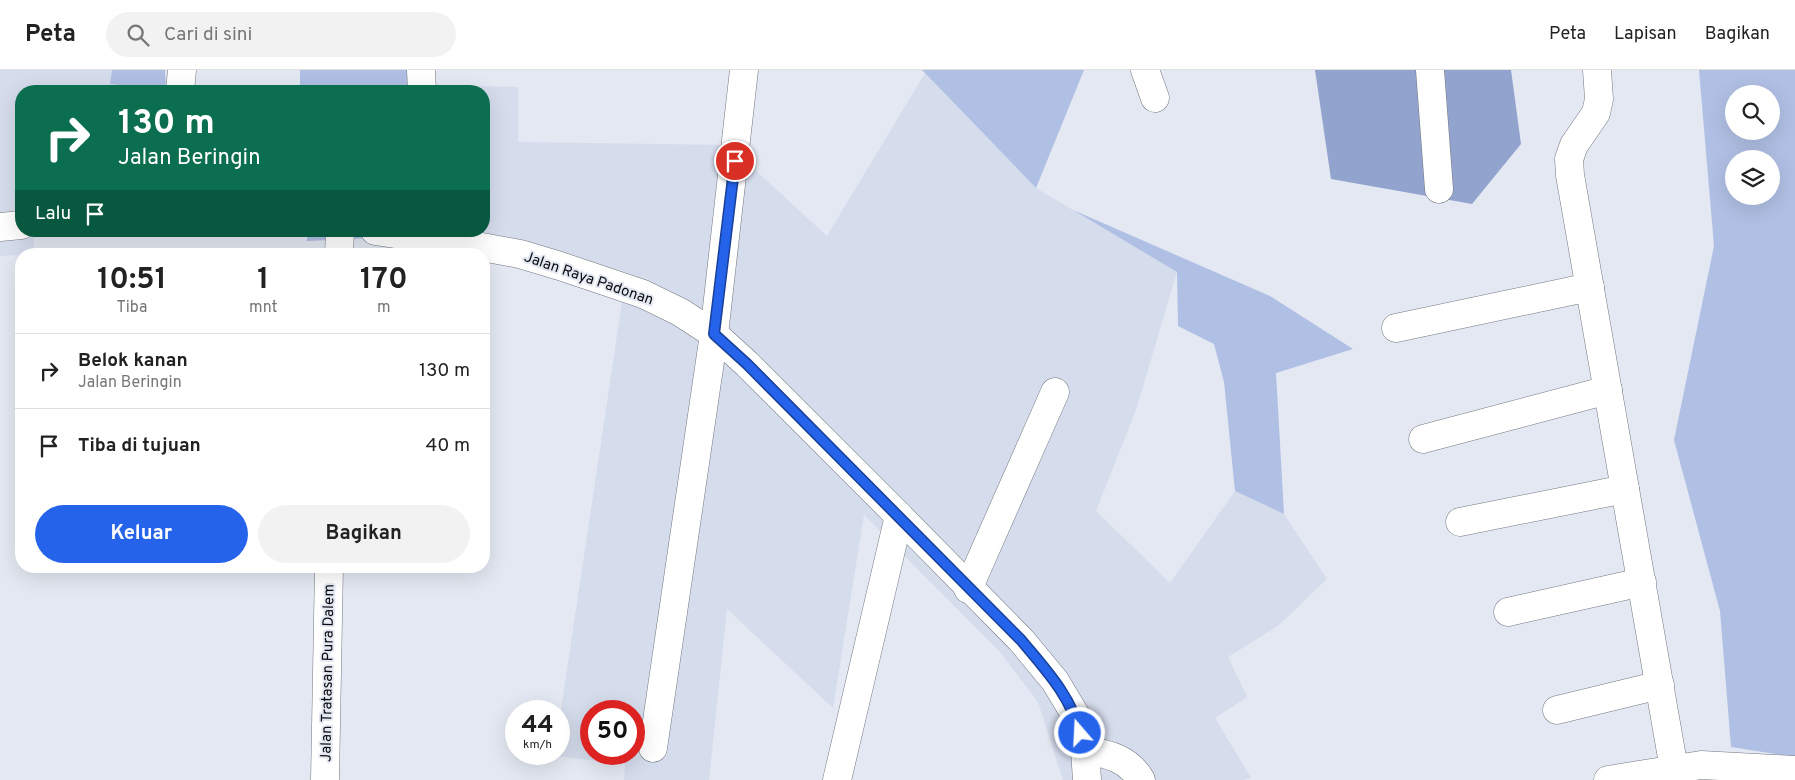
<!DOCTYPE html>
<html lang="id">
<style>
body{margin:0;font-family:Overpass,sans-serif;background:#f2f2f2;color:#222;height:100vh;display:flex;flex-direction:column;font-size:19px;white-space:nowrap}
*{box-sizing:border-box;margin:0}
p{font-size:16px;color:#767676}
.icon{flex:none;width:28px;height:28px;fill:none;stroke:currentColor;stroke-width:2;stroke-linecap:round;stroke-linejoin:round}
.map{position:relative;flex:1;overflow:hidden}
.drawer{position:absolute;left:15px;top:178px;width:475px;height:325px;display:flex;flex-direction:column;background:#fff;border-radius:20px;box-shadow:0 5px 20px #0002}
.drawer>*{flex:none}
.top-card{position:absolute;left:15px;top:15px;width:475px;height:152px;border-radius:20px;box-shadow:0 5px 20px #0002;background:#0b6e4f;color:#fff;overflow:hidden}
.tools{position:absolute;left:1725px;top:15px;display:grid;gap:10px}
.tools a{display:grid;place-items:center;width:55px;height:55px;border-radius:50%;background:#fff;box-shadow:0 5px 20px #0002;font-size:25px}
.speed{position:absolute;left:505px;top:630px;display:flex;gap:10px;font-size:25px;font-weight:700;text-align:center}
.speed>*{display:grid;place-content:center;width:65px;height:65px;border-radius:50%;background:#fff;box-shadow:0 5px 20px #0002;line-height:1}
.speed small{font-size:12px;font-weight:400}
.speed .limit{border:8px solid #d22;background:#fff;color:#111}
.pin{position:absolute;display:grid;place-items:center;width:42px;height:42px;color:#fff;margin:-21px;border:2px solid #fff;border-radius:50%;box-shadow:0 1px 5px #0007}
.me{position:absolute;width:55px;margin:-28px;rotate:341deg;stroke-linejoin:round;filter:drop-shadow(0 0 4px #0008)}
.turn{display:flex;align-items:center;gap:18px;height:105px;padding:0 20px;font-size:22px}
.turn .icon{width:65px;height:65px;stroke-width:2.5}
.turn b{display:block;font-size:35px;line-height:42px}
.then{display:flex;align-items:center;height:48px;padding:0 20px;background:#0003;gap:10px;font-size:19px}
.eta{display:flex;justify-content:space-evenly;align-items:center;height:85px;text-align:center}
.eta b{font-size:30px;font-weight:700;line-height:35px}
.cta{display:flex;gap:10px;margin-top:auto;padding:10px 20px}
.cta a{flex:1;height:58px;border-radius:30px;background:#2563eb;color:#fff;font-size:20px;font-weight:700;line-height:58px;text-align:center}
.cta a+a{background:#f2f2f2;color:#222}
ul{padding:0;list-style:none}
li{display:flex;align-items:center;gap:15px;height:75px;padding:0 20px;border-top:1px solid #e0e0e0}
li div{flex:1}
li b{display:block;font-size:19px}
li em{font-style:normal}
header{display:flex;align-items:center;gap:30px;box-sizing:border-box;height:70px;padding:0 25px;background:#fff;border-bottom:1px solid #e0e0e0}
header strong{font-size:24px}
nav{display:flex;gap:28px;margin-inline-start:auto;font-size:18px}
.search{width:350px;height:45px;background:#f2f2f2;display:flex;align-items:center;gap:12px;box-sizing:border-box;padding:0 18px;border-radius:28px;color:#767676;font-size:19px}
.map>svg:first-child{display:block}
.built{fill:#d5dcec;fill-rule:evenodd}
.green{fill:#b0bfe4;fill-rule:evenodd}
.forest{fill:#92a3ce}
.lines{fill:none;stroke-linecap:round;stroke-linejoin:round}
.minor-casing{stroke:#737780;stroke-width:29}
.tertiary-casing{stroke:#737780;stroke-width:29}
.secondary-casing{stroke:#737780;stroke-width:29}
.minor{stroke:#fff;stroke-width:28}
.tertiary{stroke:#fff;stroke-width:28}
.secondary{stroke:#fff;stroke-width:28}
.route-casing{stroke:#184099;stroke-width:12}
.route{stroke:#2563eb;stroke-width:9}
.labels{text-anchor:middle;stroke-width:4;stroke-linejoin:round;paint-order:stroke}
.street-label{font-size:15px;fill:#0a0b0f;stroke:#e3e8f2}
</style>
<header>
<strong>Peta</strong>
<div class="search"><svg class="icon" aria-label="search" viewBox="0 0 24 24"><circle cx="10" cy="10" r="6"/><path d="M15 15l6 6"/></svg>Cari di sini</div>
<nav><a>Peta</a><a>Lapisan</a><a>Bagikan</a></nav>
</header>
<div class="map">
<svg width="1795" height="710" viewBox="0 0 1795 710">
<rect width="100%" height="100%" fill="#e3e8f2"/>
<!-- built -->
<g class="built">
<path d="M 0,0 L 112,0 L 111,14 L 157,21 L 21,21 L 21,161 L 132,161 L 131,164 L 34,164 L 34,184 L 0,186 Z"/>
<path d="M 925,3 L 1036,118 L 1177,202 L 1136,340 L 1096,441 L 1170,513 L 1235,421 L 1284,444 L 1327,509 L 1279,555 L 1228,587 L 1247,627 L 1215,648 L 1251,708 L 1243,710 L 1063,710 L 1038,632 L 1000,582 L 864,445 L 833,638 L 727,539 L 709,710 L 624,710 L 625,694 L 554,686 L 554,684 L 559,684 L 559,653 L 622,232 L 484,186 L 418,161 L 484,161 L 484,21 L 412,21 L 411,15 L 518,17 L 518,72 L 728,75 L 827,166 ZM 591,641 L 634,641 L 634,684 L 591,684 Z"/>
</g>
<!-- green -->
<g class="green">
<path d="M 112,0 L 165,0 L 166,21 L 110,14 Z"/>
<rect x="300" y="0" width="112" height="21"/>
<path d="M 922,0 L 1084,0 L 1036,118 L 925,3 Z"/>
<path d="M 1699,0 L 1795,0 L 1795,687 L 1731,677 L 1720,541 L 1674,370 L 1714,176 ZM 1734,24 L 1771,24 L 1771,61 L 1734,61 ZM 1734,89 L 1771,89 L 1771,126 L 1734,126 Z"/>
<path d="M 1073,140 L 1270,226 L 1353,279 L 1276,303 L 1284,444 L 1235,421 L 1224,312 L 1214,274 L 1178,256 L 1177,202 Z"/>
<path d="M 307,161 L 418,161 L 418,166 L 307,171 Z"/>
</g>
<!-- forest -->
<path class="forest" d="M 1315,0 L 1511,0 L 1521,74 L 1472,134 L 1331,109 Z"/>
<g class="lines">
<defs>
<g id="minor">
<path d="M 421,0 L 422,21"/>
<path d="M 1145,0 L 1155,28"/>
<path d="M 1430,0 L 1439,119"/>
<path d="M 1597,0 L 1599,29 L 1596,43 L 1574,75 L 1569,89 L 1570,105 L 1674,699"/>
<path d="M 180,21 L 182,0"/>
<path d="M 339,184 L 340,161"/>
<path d="M 1396,258 L 1590,217"/>
<path d="M 1423,369 L 1608,320"/>
<path d="M 1460,452 L 1625,419"/>
<path d="M 968,519 L 1055,322"/>
<path d="M 1508,542 L 1642,512"/>
<path d="M 1557,640 L 1660,615"/>
<path d="M 653,678 L 714,264"/>
<path d="M 1085,680 C 1108,684 1128,688 1141,710"/>
<path d="M 325,710 L 329,496"/>
<path d="M 837,710 L 899,446"/>
<path d="M 1608,710 L 1701,695 L 1795,700"/>
</g>
<path id="tertiary" d="M 714,264 L 744,0"/>
<g id="secondary">
<path d="M 0,157 L 21,155"/>
<path d="M 375,161 L 482,177 L 520,184 L 560,196 L 643,224 L 680,242 L 714,264 L 747,294 L 899,446 L 1021,570 L 1055,611 L 1076,646 L 1085,680 L 1087,710"/>
</g>
</defs>
<!-- minor casing -->
<use href="#minor" class="minor-casing"/>
<!-- tertiary casing -->
<use href="#tertiary" class="tertiary-casing"/>
<!-- secondary casing -->
<use href="#secondary" class="secondary-casing"/>
<!-- minor -->
<use href="#minor" class="minor"/>
<!-- tertiary -->
<use href="#tertiary" class="tertiary"/>
<!-- secondary -->
<use href="#secondary" class="secondary"/>
</g>
<g class="lines">
<defs>
<path id="route" d="M 735,91 L 714,264 L 747,294 L 1021,570 C 1045,599 1071,626 1080,663"/>
</defs>
<!-- route casing -->
<use href="#route" class="route-casing"/>
<!-- route -->
<use href="#route" class="route"/>
</g>
<g class="labels">
<!-- street labels -->
<g class="street-label">
<text transform="translate(589 208) rotate(19)" y="5">Jalan Raya Padonan</text>
<text transform="translate(327 603) rotate(-89)" y="5">Jalan Tratasan Pura Dalem</text>
</g>
</g>
</svg>
<div class="tools">
<a><svg class="icon" aria-label="search" viewBox="0 0 24 24"><circle cx="10" cy="10" r="6"/><path d="M15 15l6 6"/></svg></a>
<a><svg class="icon" aria-label="layers" viewBox="0 0 24 24"><path d="M12 4l9 5-9 5-9-5zM3 14l9 5 9-5"/></svg></a>
</div>
<div class="speed"><div>44<small>km/h</small></div><div class="limit">50</div></div>
<div class="pin" style="left:735px;top:91px;background:#d93025"><svg class="icon" aria-label="arrive" viewBox="0 0 24 24"><path d="M6 21V4h12l-3 4 3 4H6"/></svg></div>
<svg class="me" style="left:1080px;top:663px" viewBox="-20 -20 40 40"><circle r="17" fill="#2563eb" stroke="#fff" stroke-width="3"/><path d="M0-11L8 9 0 5-8 9z" fill="#fff"/></svg>
<div class="top-card">
<div class="turn"><svg class="icon" aria-label="right" viewBox="0 0 24 24"><path d="M7 20v-9h11M14 6l5 5-5 5"/></svg><div><b>130 m</b>Jalan Beringin</div></div>
<div class="then">Lalu<svg class="icon" aria-label="arrive" viewBox="0 0 24 24"><path d="M6 21V4h12l-3 4 3 4H6"/></svg></div>
</div>
<section class="drawer">
<div class="eta">
<div><b>10:51</b><p>Tiba</p></div>
<div><b>1</b><p>mnt</p></div>
<div><b>170</b><p>m</p></div>
</div>
<ul>
<li><svg class="icon" aria-label="right" viewBox="0 0 24 24"><path d="M7 20v-9h11M14 6l5 5-5 5"/></svg><div><b>Belok kanan</b><p>Jalan Beringin</p></div><em>130 m</em></li>
<li><svg class="icon" aria-label="arrive" viewBox="0 0 24 24"><path d="M6 21V4h12l-3 4 3 4H6"/></svg><div><b>Tiba di tujuan</b></div><em>40 m</em></li>
</ul>
<div class="cta"><a>Keluar</a><a>Bagikan</a></div>
</section>
</div>
